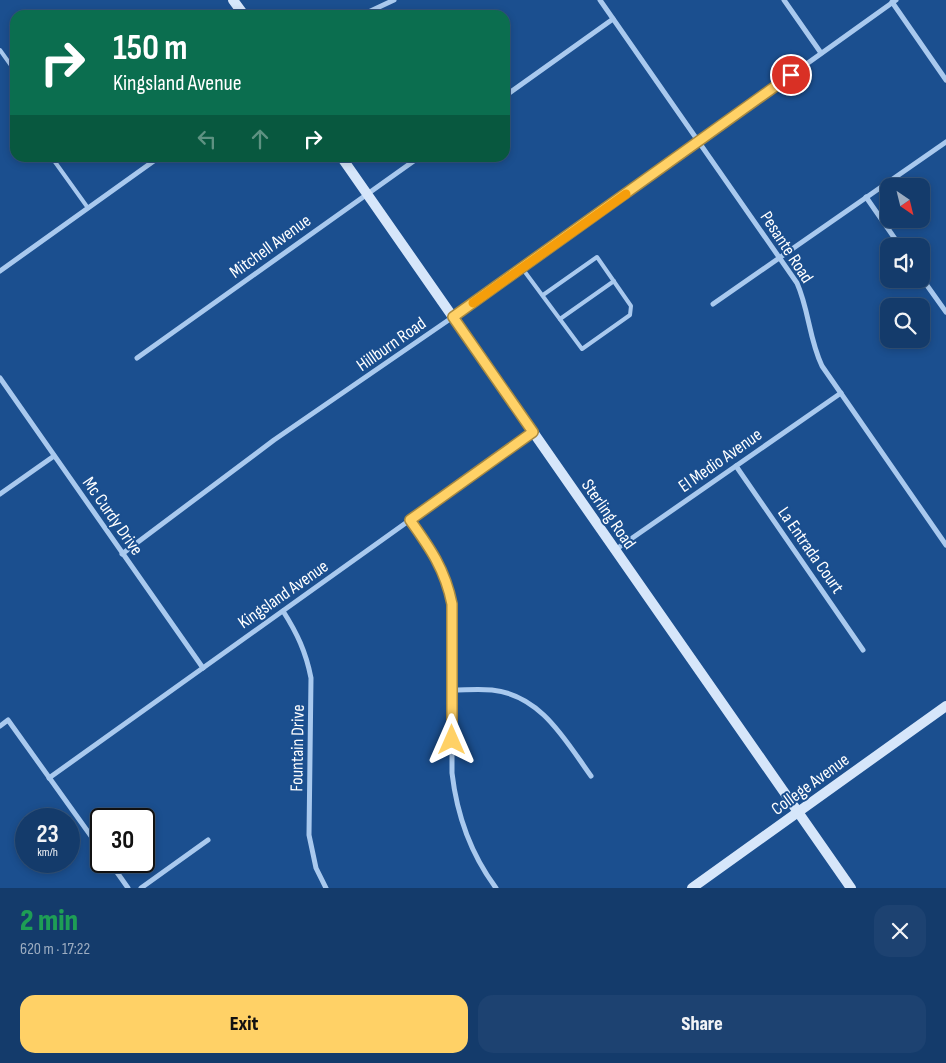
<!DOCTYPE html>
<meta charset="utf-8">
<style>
body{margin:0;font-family:"Sofia Sans Condensed",sans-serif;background:#1d4271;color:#f1f3f6;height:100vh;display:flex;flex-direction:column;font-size:19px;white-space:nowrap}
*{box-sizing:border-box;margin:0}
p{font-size:16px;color:#9dadc1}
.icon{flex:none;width:28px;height:28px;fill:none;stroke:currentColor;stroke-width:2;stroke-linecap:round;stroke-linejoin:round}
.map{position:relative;height:888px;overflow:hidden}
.details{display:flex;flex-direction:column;background:#143b6b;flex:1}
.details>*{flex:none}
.banner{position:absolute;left:10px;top:10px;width:500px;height:152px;border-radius:15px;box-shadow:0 2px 8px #0003,0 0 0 1px #33557e;background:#0b6e4f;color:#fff;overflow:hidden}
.needle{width:32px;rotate:145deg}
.tools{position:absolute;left:880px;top:178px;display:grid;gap:10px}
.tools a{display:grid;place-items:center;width:50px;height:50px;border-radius:10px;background:#143b6b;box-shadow:0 2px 8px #0003,0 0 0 1px #33557e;font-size:25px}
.speed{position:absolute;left:15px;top:808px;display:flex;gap:10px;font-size:25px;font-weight:700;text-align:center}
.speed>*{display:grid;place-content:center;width:65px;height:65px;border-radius:50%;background:#143b6b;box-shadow:0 2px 8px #0003,0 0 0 1px #33557e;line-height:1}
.speed small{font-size:12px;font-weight:400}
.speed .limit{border:2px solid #111;border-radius:8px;background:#fff;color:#111}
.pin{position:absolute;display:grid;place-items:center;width:42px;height:42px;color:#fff;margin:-21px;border:2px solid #fff;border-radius:50%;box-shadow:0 1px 5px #0007}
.me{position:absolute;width:55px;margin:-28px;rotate:0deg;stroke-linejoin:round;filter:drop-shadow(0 0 4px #0008)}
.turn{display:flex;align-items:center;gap:18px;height:105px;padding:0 20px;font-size:22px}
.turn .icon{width:65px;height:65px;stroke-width:2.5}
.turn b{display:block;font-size:35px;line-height:42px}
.lanes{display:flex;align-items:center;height:48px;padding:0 20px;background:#0003;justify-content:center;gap:25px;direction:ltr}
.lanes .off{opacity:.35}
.round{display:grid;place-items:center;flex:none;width:52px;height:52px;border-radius:15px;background:#1d4271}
.summary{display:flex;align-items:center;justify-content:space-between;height:85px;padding:0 20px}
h1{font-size:30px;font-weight:800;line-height:38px;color:#1e9e55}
.action{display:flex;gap:10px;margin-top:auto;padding:10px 20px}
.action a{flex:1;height:58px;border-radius:15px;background:#ffd166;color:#111;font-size:20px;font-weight:800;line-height:58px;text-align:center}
.action a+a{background:#1d4271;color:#f1f3f6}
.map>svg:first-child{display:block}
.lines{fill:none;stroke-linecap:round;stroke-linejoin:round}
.lane{stroke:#a9c9ee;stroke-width:4}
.street{stroke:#a9c9ee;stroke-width:5}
.secondary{stroke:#d6e6fa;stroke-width:10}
.route-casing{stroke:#a68842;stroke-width:12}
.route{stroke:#ffd166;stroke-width:9}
.slow{stroke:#f59e0b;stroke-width:9}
.labels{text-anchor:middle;stroke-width:4;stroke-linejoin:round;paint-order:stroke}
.street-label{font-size:18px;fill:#fff;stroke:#1b4f8f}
</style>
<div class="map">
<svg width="946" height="888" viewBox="0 0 946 888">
<rect width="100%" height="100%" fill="#1b4f8f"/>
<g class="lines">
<!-- lane -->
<g class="lane">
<path d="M 0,50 L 15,71"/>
<path d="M 55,162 L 88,208"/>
<path d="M 522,268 L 582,349 L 630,315 L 631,306 L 597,257 L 543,295"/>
<path d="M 560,319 L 614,281"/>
</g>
<!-- street -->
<g class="street">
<path d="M 600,0 L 797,283 C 809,310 809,339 822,366 L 946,545"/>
<path d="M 784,0 L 821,53"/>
<path d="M 892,2 L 946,80"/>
<path d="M 362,15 L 394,0"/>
<path d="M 505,96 L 613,19"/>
<path d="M 866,197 L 900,246"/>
<path d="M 0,271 L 158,158"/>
<path d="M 921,277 L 946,312"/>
<path d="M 713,304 L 946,142"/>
<path d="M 137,358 L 418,158"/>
<path d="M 0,378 L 203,668"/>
<path d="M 736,466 L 863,650"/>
<path d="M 0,494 L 54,456"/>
<path d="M 410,520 L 434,553 L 442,569 L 448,586 L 452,604 L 452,773 C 457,816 470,853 496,888"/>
<path d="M 615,550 L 841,393"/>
<path d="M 122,554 L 274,440 L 453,317 L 896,0"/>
<path d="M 283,611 C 297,633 306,652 311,678 L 309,835 L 316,868 L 326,888"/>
<path d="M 453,690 C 465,690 479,689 492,690 C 541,695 565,740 591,776"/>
<path d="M 0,726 L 8,720 L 101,850"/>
<path d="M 49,778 L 533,432"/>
<path d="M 109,861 L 128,888"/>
<path d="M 141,888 L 208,840"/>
</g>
<!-- secondary -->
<g class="secondary">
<path d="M 233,0 L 244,15"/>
<path d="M 342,158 L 851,888"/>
<path d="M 692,888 L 946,706"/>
</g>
</g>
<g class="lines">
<defs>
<path id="route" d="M 452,740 L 452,604 C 445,569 430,548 410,520 L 533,432 L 453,317 L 791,75"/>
</defs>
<!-- route casing -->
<use href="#route" class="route-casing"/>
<!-- route -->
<use href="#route" class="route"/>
<!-- slow -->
<path class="slow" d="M 473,303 L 626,194"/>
</g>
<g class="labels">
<!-- street labels -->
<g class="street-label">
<text transform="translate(270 246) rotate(-36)" y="6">Mitchell Avenue</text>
<text transform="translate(787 247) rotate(57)" y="6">Pesante Road</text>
<text transform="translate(391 344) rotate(-35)" y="6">Hillburn Road</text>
<text transform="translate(720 460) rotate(-35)" y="6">El Medio Avenue</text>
<text transform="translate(609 514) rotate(55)" y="6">Sterling Road</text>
<text transform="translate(113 516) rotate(55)" y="6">Mc Curdy Drive</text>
<text transform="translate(811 550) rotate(55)" y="6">La Entrada Court</text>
<text transform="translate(283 594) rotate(-35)" y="6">Kingsland Avenue</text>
<text transform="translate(297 748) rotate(-89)" y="6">Fountain Drive</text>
<text transform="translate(810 784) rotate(-36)" y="6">College Avenue</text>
</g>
</g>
</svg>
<div class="tools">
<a><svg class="needle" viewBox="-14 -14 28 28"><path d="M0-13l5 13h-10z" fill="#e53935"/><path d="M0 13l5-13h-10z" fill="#9dadc1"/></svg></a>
<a><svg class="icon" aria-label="sound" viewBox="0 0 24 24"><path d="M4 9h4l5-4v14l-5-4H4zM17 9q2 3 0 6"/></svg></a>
<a><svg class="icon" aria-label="search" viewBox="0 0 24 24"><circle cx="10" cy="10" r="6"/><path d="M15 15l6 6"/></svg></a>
</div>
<div class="speed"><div>23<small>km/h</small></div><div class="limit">30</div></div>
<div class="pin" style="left:791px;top:75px;background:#d93025"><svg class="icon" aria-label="arrive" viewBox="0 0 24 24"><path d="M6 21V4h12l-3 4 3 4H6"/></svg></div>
<svg class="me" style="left:452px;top:740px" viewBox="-20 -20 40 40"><path d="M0-17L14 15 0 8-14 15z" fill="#ffd166" stroke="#fff" stroke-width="4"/></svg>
<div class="banner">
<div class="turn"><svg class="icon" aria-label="right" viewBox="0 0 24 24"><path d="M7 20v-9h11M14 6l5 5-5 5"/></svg><div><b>150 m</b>Kingsland Avenue</div></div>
<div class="lanes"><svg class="icon off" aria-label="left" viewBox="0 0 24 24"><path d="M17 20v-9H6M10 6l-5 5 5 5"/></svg><svg class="icon off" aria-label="ahead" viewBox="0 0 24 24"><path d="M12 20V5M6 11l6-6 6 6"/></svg><svg class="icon" aria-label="right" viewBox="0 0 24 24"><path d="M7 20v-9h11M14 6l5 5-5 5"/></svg></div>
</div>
</div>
<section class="details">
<div class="summary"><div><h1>2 min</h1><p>620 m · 17:22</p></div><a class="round"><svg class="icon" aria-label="close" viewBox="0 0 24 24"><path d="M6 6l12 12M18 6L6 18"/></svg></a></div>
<div class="action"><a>Exit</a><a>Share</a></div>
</section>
